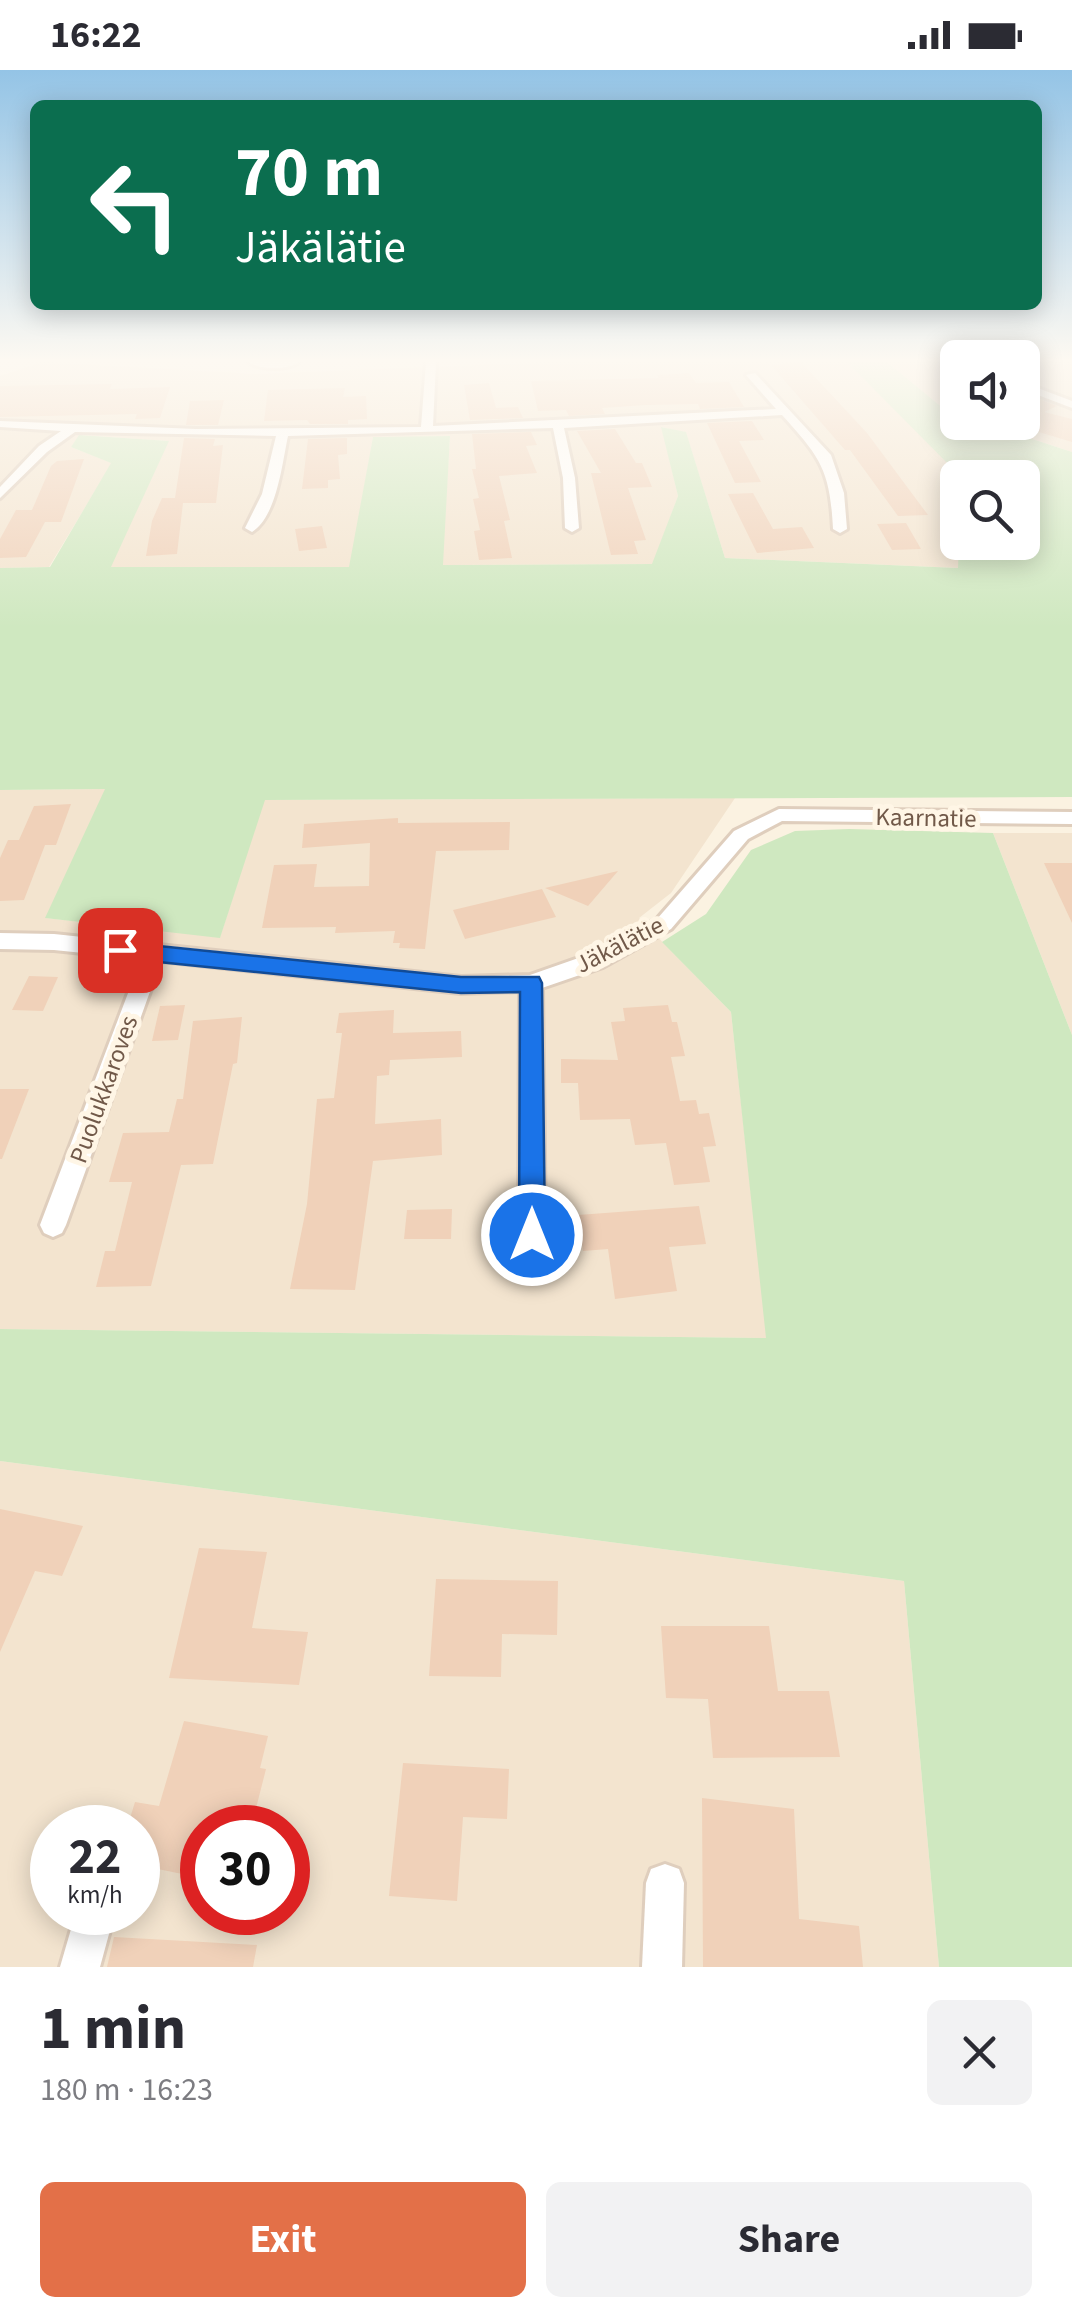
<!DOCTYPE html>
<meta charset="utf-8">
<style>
body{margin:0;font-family:"Source Sans 3",sans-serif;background:#f2f2f3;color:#2b2b33;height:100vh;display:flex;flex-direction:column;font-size:38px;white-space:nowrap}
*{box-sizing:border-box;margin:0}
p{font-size:32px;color:#7c7c81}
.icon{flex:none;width:55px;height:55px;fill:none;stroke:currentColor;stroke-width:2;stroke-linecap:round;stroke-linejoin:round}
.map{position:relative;height:1897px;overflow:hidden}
.panel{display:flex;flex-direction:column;background:#fff;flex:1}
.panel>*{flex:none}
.top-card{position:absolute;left:30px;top:30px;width:1012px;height:210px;border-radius:15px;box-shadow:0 5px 25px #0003;background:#0b6e4f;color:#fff;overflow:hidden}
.buttons{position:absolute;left:940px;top:270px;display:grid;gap:20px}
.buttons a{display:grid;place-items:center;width:100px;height:100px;border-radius:15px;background:#fff;box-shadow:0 5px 25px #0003;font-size:50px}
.speed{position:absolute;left:30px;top:1735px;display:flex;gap:20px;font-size:50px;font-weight:700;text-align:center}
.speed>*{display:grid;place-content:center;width:130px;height:130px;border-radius:50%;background:#fff;box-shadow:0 5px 25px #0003;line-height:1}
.speed small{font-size:25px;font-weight:400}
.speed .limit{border:15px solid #d22;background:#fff;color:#111}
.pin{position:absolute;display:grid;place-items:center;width:85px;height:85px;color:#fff;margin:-42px;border-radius:20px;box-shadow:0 5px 15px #0006}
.me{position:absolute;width:110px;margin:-55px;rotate:0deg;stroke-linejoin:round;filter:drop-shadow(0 0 8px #0008)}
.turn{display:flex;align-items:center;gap:35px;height:210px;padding:0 40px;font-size:45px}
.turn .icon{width:130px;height:130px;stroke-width:2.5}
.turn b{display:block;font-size:70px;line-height:85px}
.round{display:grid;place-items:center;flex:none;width:105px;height:105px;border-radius:15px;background:#f2f2f3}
.overview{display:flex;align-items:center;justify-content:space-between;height:170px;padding:0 40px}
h1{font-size:60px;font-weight:700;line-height:75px}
.action{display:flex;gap:20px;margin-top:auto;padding:20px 40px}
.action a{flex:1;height:115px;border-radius:15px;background:#e37048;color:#fff;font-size:40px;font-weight:700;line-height:115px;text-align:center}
.action a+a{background:#f2f2f3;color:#2b2b33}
.status{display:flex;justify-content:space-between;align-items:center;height:70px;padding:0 50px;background:#fff;direction:ltr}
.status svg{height:28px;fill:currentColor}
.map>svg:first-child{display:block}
.residential{fill:#f3e4cf;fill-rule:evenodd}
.green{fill:#cfe8c0}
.building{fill:#f0d1b9}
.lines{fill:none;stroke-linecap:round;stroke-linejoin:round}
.street-casing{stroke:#dfcebd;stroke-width:6}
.secondary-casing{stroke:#e4d0bb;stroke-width:6}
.street{fill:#fff;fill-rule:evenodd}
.secondary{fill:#fff;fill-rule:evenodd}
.route{fill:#1a73e8;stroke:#114b97;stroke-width:2.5}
.labels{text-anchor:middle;stroke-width:10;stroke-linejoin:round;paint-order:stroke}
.street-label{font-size:25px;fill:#715949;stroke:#fff6e6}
</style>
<div class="status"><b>16:22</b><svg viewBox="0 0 49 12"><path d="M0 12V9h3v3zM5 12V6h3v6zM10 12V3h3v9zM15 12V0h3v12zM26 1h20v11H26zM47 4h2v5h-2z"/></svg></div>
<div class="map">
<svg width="1072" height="1897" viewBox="0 0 1072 1897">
<rect width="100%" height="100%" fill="#fbf2e1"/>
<!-- residential -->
<g class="residential">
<path d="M 42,292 L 256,304 L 555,292 L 847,292 L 961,405 L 958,408 L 959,498 L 725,488 L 686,363 L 662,357 L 678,426 L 653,494 L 442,495 L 450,366 L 373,368 L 350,497 L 110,497 L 168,371 L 80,365 L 71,377 L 112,393 L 49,497 L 0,498 L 0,306 Z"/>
<path d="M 887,292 L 957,292 L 957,344 L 944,339 Z"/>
<path d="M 1023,292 L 1072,292 L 1072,382 L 983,353 L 1022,352 Z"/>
<path d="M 106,719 L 46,848 L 220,867 L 264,730 L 735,728 L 671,823 L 639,848 L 731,942 L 767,1268 L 0,1259 L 0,720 Z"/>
<path d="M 993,763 L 1072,763 L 1072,965 Z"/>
<path d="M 0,1391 L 904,1511 L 939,1897 L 0,1897 ZM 52,1758 L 138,1758 L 138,1842 L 52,1842 ZM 202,1758 L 288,1758 L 288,1842 L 202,1842 Z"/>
</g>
<!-- green -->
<g class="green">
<path d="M 847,292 L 887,292 L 944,339 L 957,344 L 958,352 L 983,353 L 1072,382 L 1072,727 L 265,730 L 220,868 L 45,848 L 105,719 L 0,720 L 0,498 L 50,497 L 111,393 L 71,377 L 79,365 L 169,371 L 111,497 L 349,497 L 373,367 L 450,366 L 443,495 L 652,494 L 678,426 L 661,357 L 686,362 L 725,488 L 958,498 L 959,473 L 1022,472 L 1022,408 L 961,407 Z"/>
<path d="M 849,759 L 993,763 L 1072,965 L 1072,1897 L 939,1897 L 904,1511 L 0,1391 L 0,1259 L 766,1268 L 731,942 L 662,872 L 706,844 L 751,780 L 795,761 Z"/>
</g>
<!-- building -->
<g class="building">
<path d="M 801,292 L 867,363 L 928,445 L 898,446 L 850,380 L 845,380 L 771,295 Z"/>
<path d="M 689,303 L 696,313 L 729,312 L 744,337 L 700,339 L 698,334 L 645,335 L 602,338 L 605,344 L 569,346 L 566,340 L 538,341 L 531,311 L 659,308 L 657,305 Z"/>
<path d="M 489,313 L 496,338 L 518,337 L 523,348 L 470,350 L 464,315 Z"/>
<path d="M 112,314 L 110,319 L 170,317 L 160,348 L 135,349 L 137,344 L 0,347 L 0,316 Z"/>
<path d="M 345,318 L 343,327 L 366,326 L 367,349 L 348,350 L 348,354 L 310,354 L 307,350 L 264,351 L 268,320 Z"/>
<path d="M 1026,324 L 1057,336 L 1044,342 L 1072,349 L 1072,372 L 1022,357 Z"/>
<path d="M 224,330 L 218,355 L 186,355 L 190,331 Z"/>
<path d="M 752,351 L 764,370 L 739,371 L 761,412 L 735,413 L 707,353 Z"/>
<path d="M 615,359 L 636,393 L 642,393 L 652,417 L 628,418 L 646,470 L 634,471 L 638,484 L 611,485 L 591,403 L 601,403 L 577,361 Z"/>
<path d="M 531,362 L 537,375 L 526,376 L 537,403 L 499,406 L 510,450 L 504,451 L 512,488 L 479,490 L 474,461 L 480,460 L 473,429 L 479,428 L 472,399 L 476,399 L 472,364 Z"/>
<path d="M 184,368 L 215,369 L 213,376 L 223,375 L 216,433 L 183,433 L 177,484 L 146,486 L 152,451 L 162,428 L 175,428 Z"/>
<path d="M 347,368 L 347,384 L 338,385 L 340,409 L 328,410 L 328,418 L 302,419 L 308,369 Z"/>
<path d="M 84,389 L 61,452 L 45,452 L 26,487 L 0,488 L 0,469 L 16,440 L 32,440 L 51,396 L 57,391 Z"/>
<path d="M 753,423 L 773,459 L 802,457 L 814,478 L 757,483 L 728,424 Z"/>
<path d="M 906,453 L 921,479 L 892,480 L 877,454 Z"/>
<path d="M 322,456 L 327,478 L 299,481 L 295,459 Z"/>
<path d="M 71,734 L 56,775 L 45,775 L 24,830 L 0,831 L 0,788 L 8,770 L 19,770 L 34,736 Z"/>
<path d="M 398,748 L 398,753 L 510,752 L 509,780 L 436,781 L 425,879 L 399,878 L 400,873 L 393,873 L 395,861 L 335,863 L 336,857 L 262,858 L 274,795 L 317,794 L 314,817 L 369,816 L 370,773 L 302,778 L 304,754 Z"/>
<path d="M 1044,793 L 1072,793 L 1072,853 Z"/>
<path d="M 618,801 L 588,836 L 545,818 Z"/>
<path d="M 542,819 L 556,847 L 465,869 L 453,840 Z"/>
<path d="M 29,906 L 58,907 L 43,941 L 12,940 Z"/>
<path d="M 185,935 L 178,970 L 152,971 L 160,936 Z"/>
<path d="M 668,935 L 672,952 L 677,952 L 685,986 L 671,987 L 680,1031 L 696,1030 L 699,1044 L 709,1043 L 716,1076 L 703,1077 L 710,1112 L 674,1115 L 666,1073 L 635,1075 L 630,1049 L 580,1050 L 578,1013 L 561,1013 L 561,989 L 618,990 L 611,952 L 625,951 L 623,938 Z"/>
<path d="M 394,940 L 393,963 L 461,961 L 462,987 L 390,990 L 389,1005 L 377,1006 L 375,1054 L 441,1049 L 442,1085 L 373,1091 L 355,1220 L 290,1219 L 307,1134 L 317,1029 L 334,1028 L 342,963 L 336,963 L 339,943 Z"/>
<path d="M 242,947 L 237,993 L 233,994 L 213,1094 L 181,1095 L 151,1216 L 96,1217 L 105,1181 L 115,1181 L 132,1112 L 109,1112 L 123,1063 L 169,1062 L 177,1029 L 183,1029 L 193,951 Z"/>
<path d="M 0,1019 L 29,1019 L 2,1089 L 0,1089 Z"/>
<path d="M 699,1136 L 706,1174 L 669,1177 L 677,1221 L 615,1229 L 608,1179 L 583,1181 L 578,1145 Z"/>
<path d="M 452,1139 L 451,1169 L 404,1169 L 407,1140 Z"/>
<path d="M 0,1439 L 83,1456 L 62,1506 L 35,1501 L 0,1582 Z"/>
<path d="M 199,1478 L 267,1482 L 252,1558 L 308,1562 L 299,1615 L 169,1608 Z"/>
<path d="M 436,1509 L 558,1511 L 557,1565 L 502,1564 L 501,1607 L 429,1606 Z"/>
<path d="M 661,1556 L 769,1556 L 778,1621 L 829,1621 L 840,1687 L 713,1688 L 708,1629 L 666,1628 Z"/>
<path d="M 184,1651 L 268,1666 L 260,1698 L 266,1699 L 251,1758 L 202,1758 L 202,1808 L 138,1795 L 138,1758 L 127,1758 L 135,1732 L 159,1736 Z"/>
<path d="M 403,1693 L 509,1699 L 507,1749 L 463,1747 L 457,1831 L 389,1826 Z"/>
<path d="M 702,1728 L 794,1739 L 799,1849 L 859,1856 L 863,1897 L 703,1897 Z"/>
<path d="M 114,1867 L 257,1875 L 253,1897 L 107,1897 Z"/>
</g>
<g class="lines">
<defs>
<g id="street">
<path d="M 426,292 L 436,292 L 433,356 L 776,339 L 746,305 L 755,303 L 831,385 L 844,423 L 847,459 L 840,463 L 833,459 C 830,400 821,388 782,345 L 564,358 L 575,408 L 579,458 L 572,462 L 565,458 L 563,408 L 553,358 L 288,366 C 282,394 277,446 252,462 L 245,458 L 262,424 L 276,366 L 75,362 L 47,382 L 0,428 L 0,417 L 39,376 L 61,361 L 0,357 L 0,351 L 196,359 L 421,357 Z"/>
<path d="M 1022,312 L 1072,331 L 1072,338 L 1022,319 Z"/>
<path d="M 779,739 L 1072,742 L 1072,754 L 782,751 L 748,769 L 671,859 L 603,897 L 542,918 L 545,1165 L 541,1173 L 532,1177 L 523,1173 L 519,1165 L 520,921 L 461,923 L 161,891 L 66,1155 L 62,1163 L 53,1167 L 44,1163 L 40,1155 L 141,889 L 54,880 L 0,879 L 0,863 L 54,864 L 461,907 L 530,905 L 587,885 L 657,849 L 734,761 Z"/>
<path d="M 665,1794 L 679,1799 L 684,1813 L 682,1897 L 642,1897 L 646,1813 L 651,1799 Z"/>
<path d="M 76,1842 L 115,1842 L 100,1897 L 60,1897 Z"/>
</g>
<path id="secondary" d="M 249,292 L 299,292 C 288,300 260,300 249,292 Z"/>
</defs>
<!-- street casing -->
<use href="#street" class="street-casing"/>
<!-- secondary casing -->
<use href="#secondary" class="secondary-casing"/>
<!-- street -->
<use href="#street" class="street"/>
<!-- secondary -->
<use href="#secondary" class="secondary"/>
</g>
<!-- sky -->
<linearGradient id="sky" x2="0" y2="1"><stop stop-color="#94c4e6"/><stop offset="0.52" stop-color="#fdf9f2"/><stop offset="1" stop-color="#fdf9f2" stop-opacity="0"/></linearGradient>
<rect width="1072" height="558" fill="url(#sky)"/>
<!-- route -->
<path class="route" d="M 120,872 L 461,907 L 539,907 L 542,913 L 545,1165 L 541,1174 L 532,1177 L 523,1174 L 519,1165 L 520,922 L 461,923 L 120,888 L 109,880 Z"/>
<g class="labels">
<!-- street labels -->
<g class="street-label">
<text transform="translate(926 747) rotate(1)" y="9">Kaarnatie</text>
<text transform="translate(619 874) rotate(-27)" y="9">Jäkälätie</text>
<text transform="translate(103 1019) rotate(-70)" y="9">Puolukkaroves</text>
</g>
</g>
</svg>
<div class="buttons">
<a><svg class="icon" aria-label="sound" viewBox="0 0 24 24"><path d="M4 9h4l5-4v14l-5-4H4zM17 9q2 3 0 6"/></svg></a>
<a><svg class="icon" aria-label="search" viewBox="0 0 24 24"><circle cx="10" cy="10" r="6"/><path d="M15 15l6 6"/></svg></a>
</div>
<div class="speed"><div>22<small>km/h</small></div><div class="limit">30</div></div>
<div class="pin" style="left:120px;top:880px;background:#d93025"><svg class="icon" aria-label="arrive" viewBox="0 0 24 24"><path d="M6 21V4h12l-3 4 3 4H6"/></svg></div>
<svg class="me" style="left:532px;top:1165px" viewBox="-20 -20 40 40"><circle r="17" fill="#1a73e8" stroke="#fff" stroke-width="3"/><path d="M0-11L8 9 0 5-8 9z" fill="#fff"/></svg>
<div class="top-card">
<div class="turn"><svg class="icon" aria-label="left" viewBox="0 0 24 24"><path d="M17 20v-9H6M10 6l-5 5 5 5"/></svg><div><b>70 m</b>Jäkälätie</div></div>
</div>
</div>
<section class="panel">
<div class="overview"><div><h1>1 min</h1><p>180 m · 16:23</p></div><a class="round"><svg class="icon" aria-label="close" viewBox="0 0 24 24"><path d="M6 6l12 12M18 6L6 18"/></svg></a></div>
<div class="action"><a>Exit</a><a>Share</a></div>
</section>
